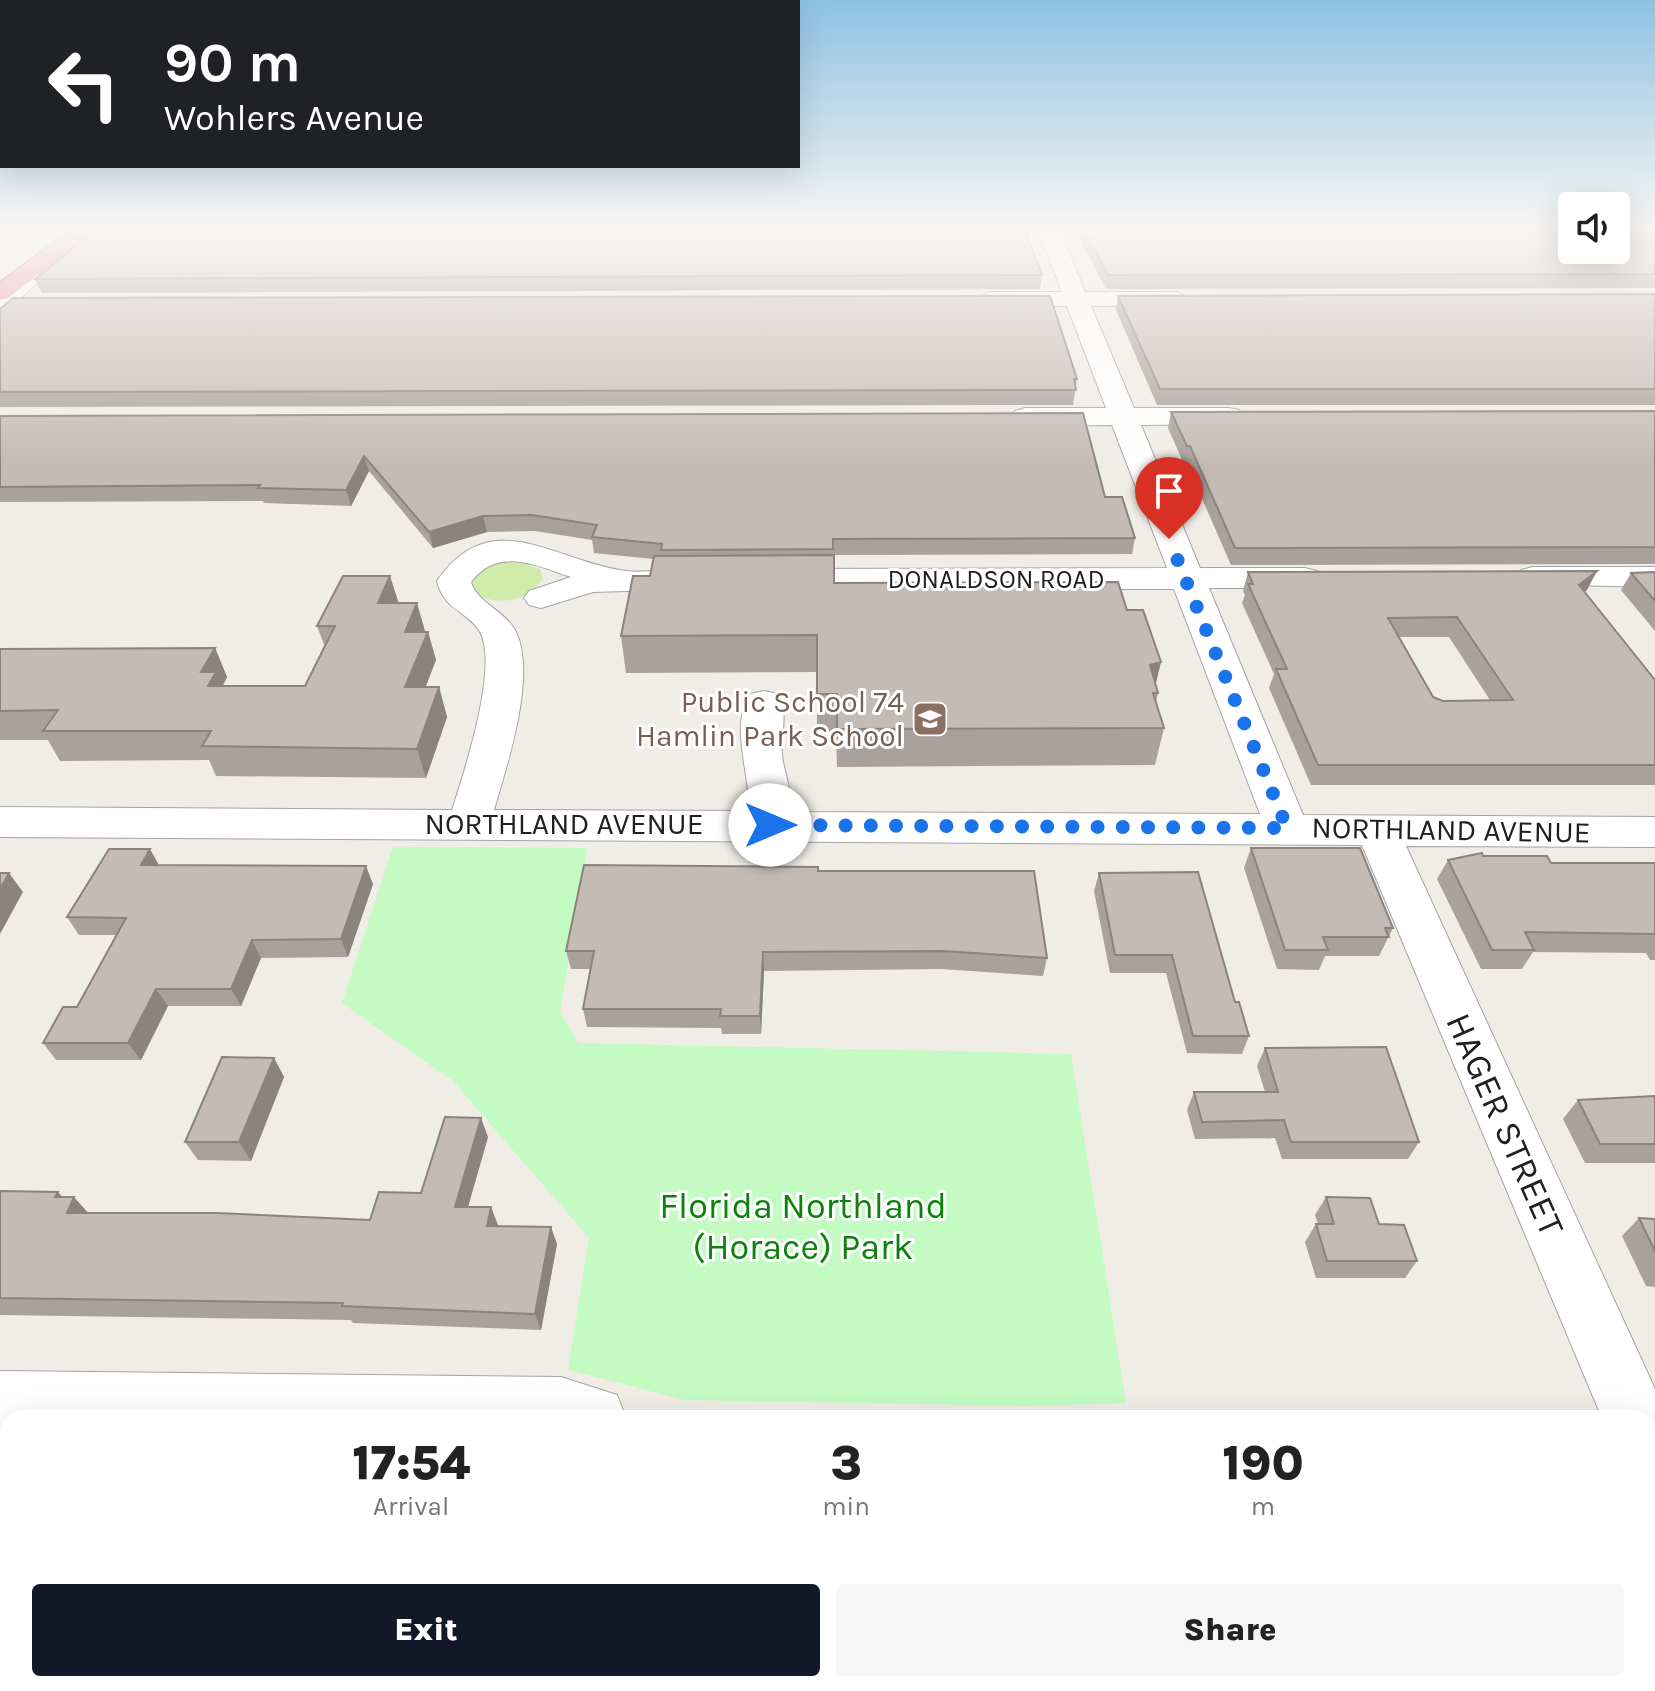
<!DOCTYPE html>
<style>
body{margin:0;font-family:Karla,sans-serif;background:#f6f6f6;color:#222;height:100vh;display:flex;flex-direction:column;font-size:30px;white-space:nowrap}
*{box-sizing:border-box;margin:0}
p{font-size:26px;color:#767676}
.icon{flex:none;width:44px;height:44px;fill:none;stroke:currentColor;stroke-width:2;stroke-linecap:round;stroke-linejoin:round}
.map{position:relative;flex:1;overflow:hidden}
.sheet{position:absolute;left:0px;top:1410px;width:1656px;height:282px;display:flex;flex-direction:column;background:#fff;border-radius:24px 24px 0 0;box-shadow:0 8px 32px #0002}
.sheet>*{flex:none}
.top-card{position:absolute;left:0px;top:0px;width:800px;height:168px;box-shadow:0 8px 32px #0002;background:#202124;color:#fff;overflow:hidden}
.tools{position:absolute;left:1558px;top:192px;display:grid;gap:16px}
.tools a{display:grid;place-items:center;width:72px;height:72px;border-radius:8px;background:#fff;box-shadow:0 8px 32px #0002;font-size:40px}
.pin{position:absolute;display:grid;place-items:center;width:68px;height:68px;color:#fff;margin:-82px -34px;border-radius:50% 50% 50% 0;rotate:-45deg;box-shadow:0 0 8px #0007}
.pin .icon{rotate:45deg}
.me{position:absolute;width:88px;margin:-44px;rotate:90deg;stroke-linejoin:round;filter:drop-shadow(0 0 6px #0008)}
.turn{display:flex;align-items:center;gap:28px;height:168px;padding:0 32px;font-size:36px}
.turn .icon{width:104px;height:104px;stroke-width:2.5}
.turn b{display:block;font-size:56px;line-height:68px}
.eta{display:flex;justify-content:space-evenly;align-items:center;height:136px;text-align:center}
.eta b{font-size:48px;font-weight:800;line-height:56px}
.primary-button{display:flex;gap:16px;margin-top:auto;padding:16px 32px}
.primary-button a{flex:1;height:92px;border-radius:8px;background:#111827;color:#fff;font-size:32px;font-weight:800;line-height:92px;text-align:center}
.primary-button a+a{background:#f6f6f6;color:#222}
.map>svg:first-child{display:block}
.grass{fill:#d1ebab}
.park{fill:#c4fbc3}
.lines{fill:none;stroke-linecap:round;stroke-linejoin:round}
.minor-casing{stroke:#a4a4a4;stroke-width:2}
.highway-casing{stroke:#df2275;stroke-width:2}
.minor{fill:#fff;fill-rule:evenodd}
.highway{fill:#e98ca6;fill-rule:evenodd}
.wall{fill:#a9a19c;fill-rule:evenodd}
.shaded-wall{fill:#8a837f}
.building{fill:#c5bbb5;stroke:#8a837f;stroke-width:2;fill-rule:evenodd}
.route{stroke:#1a73e8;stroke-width:14;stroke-dasharray:0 25.2}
.labels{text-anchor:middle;stroke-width:6;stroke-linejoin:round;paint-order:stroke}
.far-street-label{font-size:26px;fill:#202020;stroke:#fff}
.education-label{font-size:30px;fill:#785e54;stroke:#fff;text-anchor:end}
.street-label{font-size:30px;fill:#202020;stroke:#fff}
.near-street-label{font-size:36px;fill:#202020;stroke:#fff}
.near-park-label{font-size:36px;fill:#0b8209;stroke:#fff}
</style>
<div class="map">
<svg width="1655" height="1691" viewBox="0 0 1655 1691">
<rect width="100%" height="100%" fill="#f0ece6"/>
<!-- grass -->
<path class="grass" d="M 514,560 L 540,569 L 543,579 C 529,602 497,606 474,594 L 469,582 C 478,566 497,562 514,560 Z"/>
<!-- park -->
<path class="park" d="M 393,847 L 587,848 L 560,1012 L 578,1043 L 1071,1054 L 1126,1403 L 1027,1406 L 685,1400 L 568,1370 L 589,1238 L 453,1081 L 342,1003 Z"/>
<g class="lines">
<defs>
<g id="minor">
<path d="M 70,230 L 94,230 L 9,309 L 0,311 L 0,291 Z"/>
<path d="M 1038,230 L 1060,230 L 1085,292 L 1177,292 L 1189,299 L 1177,306 L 1091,306 L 1134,408 L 1229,408 L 1239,410 L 1243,416 L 1239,422 L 1229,424 L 1141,425 L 1200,568 L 1305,568 L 1317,571 L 1322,578 L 1317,585 L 1305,588 L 1209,588 L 1303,815 L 1655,817 L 1655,847 L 1406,846 L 1655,1389 L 1655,1496 L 1648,1493 L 1648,1418 L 1602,1418 L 1362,845 L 0,837 L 0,807 L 452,810 C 464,773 499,667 480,632 C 468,611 444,611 437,581 C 491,502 555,562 626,571 C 652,574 679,565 705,572 L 710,579 L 705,586 L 693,589 L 593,592 L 541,608 L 529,605 L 524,598 L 529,591 L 571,577 C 535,565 498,546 471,582 C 477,603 506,611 516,632 C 537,676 507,765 494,810 L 749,811 C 751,776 729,727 750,694 L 764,691 L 778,694 C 789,712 780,736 782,756 C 785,775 792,792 792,812 L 1260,814 L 1174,589 L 773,589 L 761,586 L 756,579 L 761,572 L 773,569 L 1167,568 L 1112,425 L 1025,426 L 1015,423 L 1011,417 L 1015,411 L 1025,408 L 1106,408 L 1067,306 L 989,306 L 977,299 L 989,292 L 1062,292 Z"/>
<path d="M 1533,567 L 1655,567 L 1655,587 L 1521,584 L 1516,577 L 1521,570 Z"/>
<path d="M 0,1371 L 561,1377 L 617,1395 L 626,1418 L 8,1418 L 8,1435 L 0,1435 Z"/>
<path d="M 782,1684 L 856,1684 L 855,1691 L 781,1691 Z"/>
</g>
<g id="highway">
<path d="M 0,230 L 14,230 L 0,238 Z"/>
<path d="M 70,230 L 84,230 L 89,235 L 8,298 L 0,300 L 0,282 Z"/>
</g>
</defs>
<!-- minor casing -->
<use href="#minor" class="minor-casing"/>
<!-- highway casing -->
<use href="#highway" class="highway-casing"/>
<!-- minor -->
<use href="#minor" class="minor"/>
<!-- highway -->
<use href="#highway" class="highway"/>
</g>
<!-- wall -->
<g class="wall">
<path d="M 1077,230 L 1655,230 L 1655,288 L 1106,289 L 1082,243 Z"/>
<path d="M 1042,275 L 1040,289 L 42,293 L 35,279 Z"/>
<path d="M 1655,294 L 1655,405 L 1157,405 L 1116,310 L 1118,296 Z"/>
<path d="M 0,309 L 1077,379 L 1073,405 L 0,407 Z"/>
<path d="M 1655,411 L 1655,564 L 1231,565 L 1186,462 L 1183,462 L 1168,428 L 1171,412 Z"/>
<path d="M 0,416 L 1105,497 L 1135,538 L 1132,554 L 833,555 L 834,583 L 1127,610 L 1158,693 L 1156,702 L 1164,728 L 1155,765 L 837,767 L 836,732 L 817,732 L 817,672 L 626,673 L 621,636 L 650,576 L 653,559 L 594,553 L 592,540 L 535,531 L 487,532 L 433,548 L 369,471 L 351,506 L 264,503 L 263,501 L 0,502 Z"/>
<path d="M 1248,572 L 1587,590 L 1584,592 L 1655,680 L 1655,785 L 1311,785 L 1269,688 L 1274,674 L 1242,603 L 1245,595 L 1243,591 ZM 1399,637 L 1449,637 L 1490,700 L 1443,701 L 1433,697 Z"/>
<path d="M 1655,572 L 1655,631 L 1621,590 L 1631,573 Z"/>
<path d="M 398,603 L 425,632 L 428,632 L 436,660 L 425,687 L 439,687 L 447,717 L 426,778 L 216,776 L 209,760 L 60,761 L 48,740 L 0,740 L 0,649 L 215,648 L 227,677 L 223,686 L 305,686 L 325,647 L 317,626 Z"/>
<path d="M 1251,848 L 1393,928 L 1379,956 L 1325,956 L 1319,970 L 1277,969 L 1244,868 Z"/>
<path d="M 1483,856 L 1551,863 L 1655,863 L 1655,960 L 1650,960 L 1646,953 L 1533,952 L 1522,969 L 1481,969 L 1437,879 L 1448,860 Z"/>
<path d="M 159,865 L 373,884 L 348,957 L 261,958 L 241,1006 L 168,1006 L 141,1060 L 56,1060 L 43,1043 L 77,1007 L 116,935 L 79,935 L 67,917 Z"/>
<path d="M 818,871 L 1047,958 L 1043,976 L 941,969 L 764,971 L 761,1034 L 722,1034 L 721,1028 L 587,1027 L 583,1009 L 590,969 L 571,969 L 566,951 Z"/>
<path d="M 1099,873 L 1235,1002 L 1249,1036 L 1242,1054 L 1187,1053 L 1166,973 L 1110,973 L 1094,891 Z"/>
<path d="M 1265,1048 L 1419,1142 L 1408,1159 L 1282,1159 L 1275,1138 L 1195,1139 L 1187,1110 L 1194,1092 L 1265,1092 L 1257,1066 Z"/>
<path d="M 274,1058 L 284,1077 L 251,1161 L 198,1160 L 185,1142 Z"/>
<path d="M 1655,1096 L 1655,1163 L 1585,1163 L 1563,1119 L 1578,1100 Z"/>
<path d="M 488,1137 L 468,1207 L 491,1207 L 498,1226 L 557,1244 L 541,1330 L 353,1323 L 351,1320 L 0,1315 L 0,1191 L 63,1197 L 88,1213 L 370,1220 L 421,1193 Z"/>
<path d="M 1326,1197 L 1379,1224 L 1417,1261 L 1405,1278 L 1316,1278 L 1305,1242 L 1316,1224 L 1318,1224 L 1315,1215 Z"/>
<path d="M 1639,1218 L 1655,1219 L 1655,1287 L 1646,1286 L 1622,1236 Z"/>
<path d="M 8,1542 L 8,1682 L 0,1682 L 0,1560 Z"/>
<path d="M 1529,1684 L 1648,1684 L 1655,1691 L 1531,1691 Z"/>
</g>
<!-- shaded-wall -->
<g class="shaded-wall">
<path d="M 364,456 L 369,471 L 351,506 L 346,490 Z"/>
<path d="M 483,516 L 487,532 L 433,548 L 429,532 Z"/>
<path d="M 1597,571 L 1587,590 L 1569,604 L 1579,585 Z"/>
<path d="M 390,576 L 399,604 L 378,603 Z"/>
<path d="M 417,603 L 425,631 L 405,632 Z"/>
<path d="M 428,632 L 436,660 L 414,717 L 405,687 Z"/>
<path d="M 215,648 L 227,677 L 214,701 L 201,672 Z"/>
<path d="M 1161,662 L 1152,700 L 1150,665 Z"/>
<path d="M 439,687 L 447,717 L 426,778 L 417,749 Z"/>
<path d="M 150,849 L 160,867 L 141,865 Z"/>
<path d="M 366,866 L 373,884 L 348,957 L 341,939 Z"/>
<path d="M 9,873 L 23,892 L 0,934 L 0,889 Z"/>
<path d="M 252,940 L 261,958 L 241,1006 L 231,989 Z"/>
<path d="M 763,952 L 764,971 L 761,1034 L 760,1016 Z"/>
<path d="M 156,989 L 168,1006 L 141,1060 L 128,1043 Z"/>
<path d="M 274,1058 L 284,1077 L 251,1161 L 239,1142 Z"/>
<path d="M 481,1118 L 488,1137 L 463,1224 L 455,1207 Z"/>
<path d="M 58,1192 L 70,1206 L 74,1197 L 90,1215 L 67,1213 L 55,1197 Z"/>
<path d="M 491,1207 L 498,1225 L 494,1243 L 487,1226 Z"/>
<path d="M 551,1227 L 557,1244 L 541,1330 L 535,1314 Z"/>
<path d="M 473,1684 L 484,1684 L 483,1691 L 472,1691 Z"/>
<path d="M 591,1684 L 594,1684 L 595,1686 L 594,1691 L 590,1691 Z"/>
<rect x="721" y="1684" width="4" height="7"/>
</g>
<!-- building -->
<g class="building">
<path d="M 95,230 L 1025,230 L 1042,275 L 35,279 Z"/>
<path d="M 1084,230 L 1572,230 L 1572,250 L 1616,250 L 1616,230 L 1655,230 L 1655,274 L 1108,275 Z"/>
<path d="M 1655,294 L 1655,389 L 1160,389 L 1118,296 Z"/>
<path d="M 1050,296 L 1077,379 L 1074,379 L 1076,390 L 0,392 L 0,309 L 13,298 Z"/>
<path d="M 1655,411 L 1655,547 L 1235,548 L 1190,446 L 1187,446 L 1171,412 Z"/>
<path d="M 1083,413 L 1105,497 L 1122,497 L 1135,538 L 833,539 L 833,549 L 661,550 L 662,544 L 592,537 L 597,525 L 532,515 L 483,516 L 429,532 L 364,456 L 346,490 L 258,488 L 260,485 L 0,487 L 0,416 Z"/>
<path d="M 834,555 L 834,583 L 1118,582 L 1127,610 L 1143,610 L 1161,662 L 1150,665 L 1158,693 L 1153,693 L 1164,728 L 837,729 L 837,694 L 817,694 L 817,635 L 621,636 L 633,576 L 650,576 L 654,556 Z"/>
<path d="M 1597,571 L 1579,585 L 1655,680 L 1655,765 L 1318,765 L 1276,669 L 1287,669 L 1248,584 L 1253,584 L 1248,572 ZM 1457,617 L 1513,700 L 1443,701 L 1433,697 L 1388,618 Z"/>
<path d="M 1655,572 L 1655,601 L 1631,573 Z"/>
<path d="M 343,576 L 390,576 L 378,603 L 417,603 L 405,632 L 428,632 L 405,687 L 439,687 L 417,749 L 202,746 L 211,731 L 43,731 L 58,710 L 0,711 L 0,649 L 215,648 L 201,672 L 216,672 L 208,686 L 305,686 L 335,626 L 317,626 Z"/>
<path d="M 1251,848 L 1360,848 L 1393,928 L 1385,928 L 1389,937 L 1323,937 L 1328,950 L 1285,950 Z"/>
<path d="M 109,849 L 150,849 L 141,865 L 366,866 L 341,939 L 252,940 L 231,989 L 156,989 L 128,1043 L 43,1043 L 63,1007 L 77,1007 L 126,918 L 67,917 Z"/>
<path d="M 1482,853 L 1483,856 L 1547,856 L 1551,863 L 1655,863 L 1655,934 L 1525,932 L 1534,950 L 1492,950 L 1448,860 Z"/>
<path d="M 584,865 L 818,867 L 818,871 L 1034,871 L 1047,958 L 943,951 L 763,952 L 760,1016 L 720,1016 L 721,1009 L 583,1009 L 594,951 L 566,951 Z"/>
<path d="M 1198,872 L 1235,1002 L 1239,1002 L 1249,1036 L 1193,1036 L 1172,955 L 1115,955 L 1099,873 Z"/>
<path d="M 0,873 L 9,873 L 0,889 Z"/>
<path d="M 1386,1047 L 1419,1142 L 1291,1142 L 1284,1120 L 1202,1122 L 1194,1092 L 1278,1092 L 1265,1048 Z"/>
<path d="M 222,1057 L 274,1058 L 239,1142 L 185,1142 Z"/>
<path d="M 1655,1096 L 1655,1144 L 1600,1144 L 1578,1100 Z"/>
<path d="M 445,1117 L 481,1118 L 455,1207 L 491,1207 L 487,1226 L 551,1227 L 535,1314 L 342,1306 L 343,1303 L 0,1298 L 0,1191 L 58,1192 L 55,1197 L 74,1197 L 67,1213 L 216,1213 L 370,1220 L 379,1192 L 421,1193 Z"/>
<path d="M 1326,1197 L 1370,1198 L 1379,1224 L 1404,1225 L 1417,1261 L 1327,1261 L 1316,1224 L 1334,1224 Z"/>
<path d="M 1639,1218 L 1655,1219 L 1655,1251 Z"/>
<path d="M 8,1542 L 8,1672 L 0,1672 L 0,1560 Z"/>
<path d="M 1648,1609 L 1655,1627 L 1655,1691 L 1554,1691 L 1552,1684 L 1648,1684 Z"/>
<path d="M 428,1684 L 473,1684 L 472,1691 L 427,1691 Z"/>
<path d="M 542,1684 L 591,1684 L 590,1691 L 541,1691 Z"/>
<path d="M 653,1684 L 721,1684 L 721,1691 L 652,1691 Z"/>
<path d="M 902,1684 L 1417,1684 L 1419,1691 L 902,1691 Z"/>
</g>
<!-- sky -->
<linearGradient id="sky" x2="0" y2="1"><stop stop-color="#8dc2e4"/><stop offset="0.49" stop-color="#f8f6f4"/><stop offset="1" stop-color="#f8f6f4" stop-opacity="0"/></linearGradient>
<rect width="1655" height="467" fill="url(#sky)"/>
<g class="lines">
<!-- route -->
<path class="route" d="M 770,825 L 1287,828 L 1169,539"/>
</g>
<!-- icons -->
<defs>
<symbol id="school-square" viewBox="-11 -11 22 22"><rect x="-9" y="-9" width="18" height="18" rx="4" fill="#8d6e63" stroke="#fff"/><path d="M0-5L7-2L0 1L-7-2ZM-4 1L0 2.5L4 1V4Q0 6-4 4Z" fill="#fff"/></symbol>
</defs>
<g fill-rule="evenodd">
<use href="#school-square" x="910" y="699" width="40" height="40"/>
</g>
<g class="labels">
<!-- far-street labels -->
<g class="far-street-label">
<text x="996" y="588">DONALDSON ROAD</text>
</g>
<!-- education labels -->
<g class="education-label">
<text x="904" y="712">Public School 74<tspan x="904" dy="34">Hamlin Park School</tspan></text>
</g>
<!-- street labels -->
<g class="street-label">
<text x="564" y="834">NORTHLAND AVENUE</text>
<text transform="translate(1451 830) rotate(1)" y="10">NORTHLAND AVENUE</text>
</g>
<!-- near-street labels -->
<g class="near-street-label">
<text transform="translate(1506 1124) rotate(66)" y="13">HAGER STREET</text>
</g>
<!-- near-park labels -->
<g class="near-park-label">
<text x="803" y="1218">Florida Northland<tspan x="803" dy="41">(Horace) Park</tspan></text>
</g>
</g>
</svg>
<div class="tools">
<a><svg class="icon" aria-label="sound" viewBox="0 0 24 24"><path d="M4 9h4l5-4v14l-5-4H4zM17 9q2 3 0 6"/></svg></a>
</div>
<div class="pin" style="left:1169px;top:539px;background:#d93025"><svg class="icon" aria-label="arrive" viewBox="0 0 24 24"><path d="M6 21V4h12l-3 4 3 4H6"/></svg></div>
<svg class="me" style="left:770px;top:825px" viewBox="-20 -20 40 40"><circle r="19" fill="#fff"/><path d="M0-13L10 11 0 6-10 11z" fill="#1a73e8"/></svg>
<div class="top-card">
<div class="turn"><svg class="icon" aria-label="left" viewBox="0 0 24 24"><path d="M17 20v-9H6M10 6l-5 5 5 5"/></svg><div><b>90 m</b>Wohlers Avenue</div></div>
</div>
<section class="sheet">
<div class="eta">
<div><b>17:54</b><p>Arrival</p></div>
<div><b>3</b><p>min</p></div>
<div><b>190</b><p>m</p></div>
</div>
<div class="primary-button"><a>Exit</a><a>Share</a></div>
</section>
</div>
